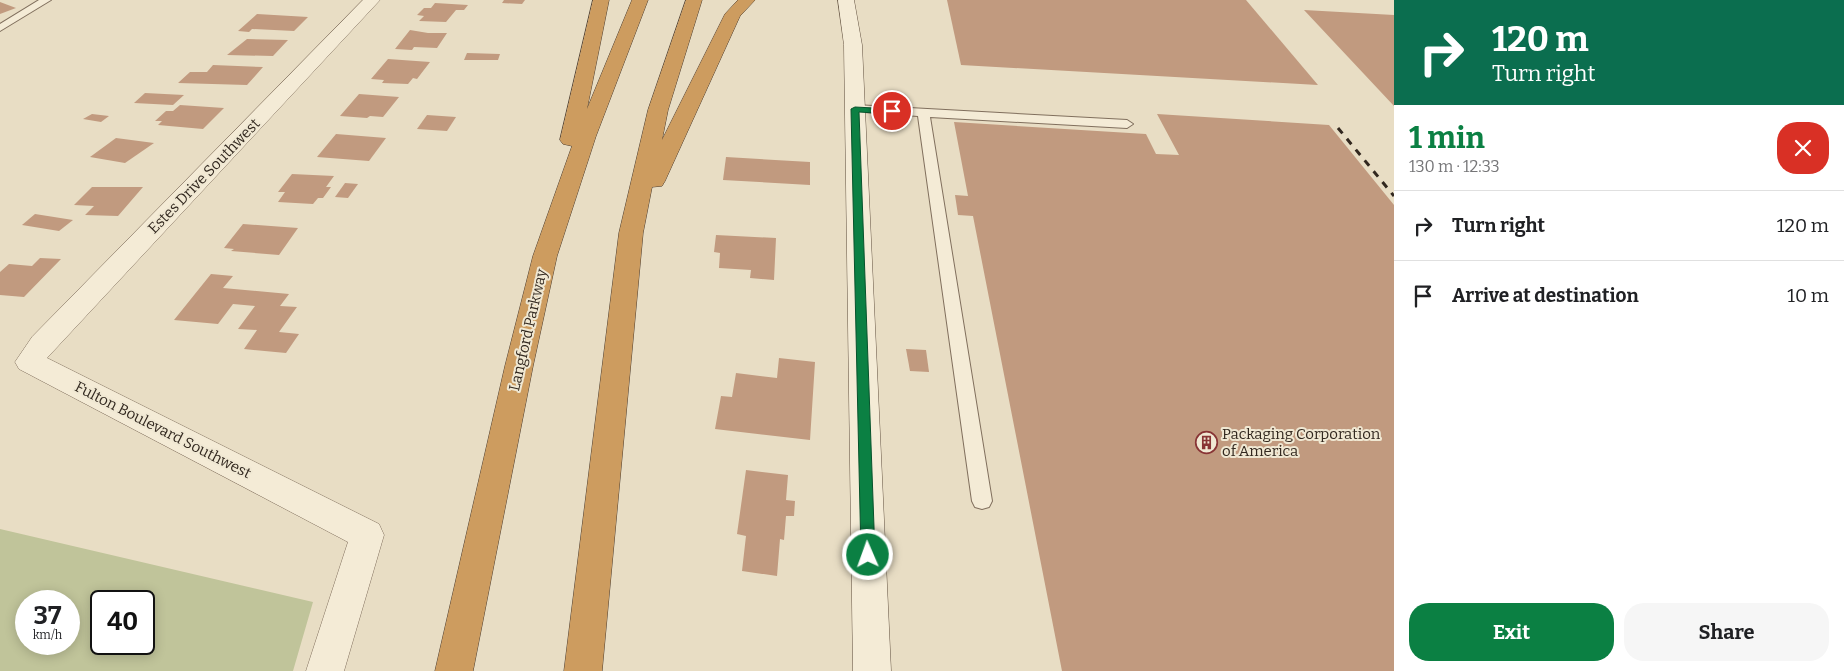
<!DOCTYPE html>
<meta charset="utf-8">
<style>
body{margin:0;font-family:Bitter,serif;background:#f6f6f6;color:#202124;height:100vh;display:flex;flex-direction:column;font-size:19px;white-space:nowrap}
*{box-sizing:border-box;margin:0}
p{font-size:16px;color:#757577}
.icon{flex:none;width:28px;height:28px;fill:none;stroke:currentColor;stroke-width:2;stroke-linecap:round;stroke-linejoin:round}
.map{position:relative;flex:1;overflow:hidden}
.drawer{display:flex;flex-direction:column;background:#fff;width:450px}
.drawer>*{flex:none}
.hud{background:#0b6e4f;color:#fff;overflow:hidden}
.speed{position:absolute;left:15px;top:590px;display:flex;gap:10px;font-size:25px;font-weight:700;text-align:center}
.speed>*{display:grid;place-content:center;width:65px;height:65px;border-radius:50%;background:#fff;box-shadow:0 2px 12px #0003;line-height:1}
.speed small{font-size:12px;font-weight:400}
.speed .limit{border:2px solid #111;border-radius:8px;background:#fff;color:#111}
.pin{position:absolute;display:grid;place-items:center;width:42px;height:42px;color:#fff;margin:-21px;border:2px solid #fff;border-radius:50%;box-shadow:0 1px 5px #0007}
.me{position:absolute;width:55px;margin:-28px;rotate:358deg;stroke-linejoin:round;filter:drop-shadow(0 0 4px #0008)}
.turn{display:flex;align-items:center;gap:18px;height:105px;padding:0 15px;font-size:22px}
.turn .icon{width:65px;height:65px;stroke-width:2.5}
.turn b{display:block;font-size:35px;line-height:42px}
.round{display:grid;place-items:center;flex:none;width:52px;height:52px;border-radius:20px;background:#f6f6f6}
.overview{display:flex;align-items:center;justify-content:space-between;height:85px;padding:0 15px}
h1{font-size:30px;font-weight:700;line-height:38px;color:#0b8043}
.action{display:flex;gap:10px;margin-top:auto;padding:10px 15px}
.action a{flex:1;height:58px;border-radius:20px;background:#0b8043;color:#fff;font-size:20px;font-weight:700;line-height:58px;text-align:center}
.action a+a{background:#f6f6f6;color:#202124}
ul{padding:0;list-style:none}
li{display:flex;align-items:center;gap:15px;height:70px;padding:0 15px;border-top:1px solid #e0e0e0}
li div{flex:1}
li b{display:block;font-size:19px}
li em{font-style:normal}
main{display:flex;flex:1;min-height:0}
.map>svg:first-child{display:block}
.green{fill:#c0c49a;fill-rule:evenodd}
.building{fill:#c19a7f}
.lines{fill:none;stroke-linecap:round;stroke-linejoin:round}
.lane-casing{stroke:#806f5d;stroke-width:2}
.street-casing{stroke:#806f5d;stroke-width:1}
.secondary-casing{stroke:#625140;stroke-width:1}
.highway-casing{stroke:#4e3e30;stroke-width:1}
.lane{fill:#f4ebd6;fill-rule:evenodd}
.street{fill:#f4ebd6;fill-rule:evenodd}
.secondary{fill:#f4ebd6;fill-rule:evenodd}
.highway{fill:#cd9c5f;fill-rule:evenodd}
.rail{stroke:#32281f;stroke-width:3;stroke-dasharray:7 7;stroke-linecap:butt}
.route{fill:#0b8043;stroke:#07532c}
.labels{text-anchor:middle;stroke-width:4;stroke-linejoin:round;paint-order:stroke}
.street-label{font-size:15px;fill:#32281f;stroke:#f0e8d3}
.poi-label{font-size:15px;fill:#32281f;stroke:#f0e8d3;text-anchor:start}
</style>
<main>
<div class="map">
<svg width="1394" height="671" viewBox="0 0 1394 671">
<rect width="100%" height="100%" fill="#e8ddc4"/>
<!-- green -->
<path class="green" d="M 0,529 L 313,602 L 293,671 L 0,671 ZM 26,601 L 69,601 L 69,644 L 26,644 ZM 101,601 L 144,601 L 144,644 L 101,644 Z"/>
<!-- building -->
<g class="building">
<path d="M 504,0 L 525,0 L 522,4 L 502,3 Z"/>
<path d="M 947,0 L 1246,0 L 1318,85 L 961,65 Z"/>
<path d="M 0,2 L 16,8 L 0,14 Z"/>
<path d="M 435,3 L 468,5 L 464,10 L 456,10 L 446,22 L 419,21 L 424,16 L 417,15 L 424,8 L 431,8 Z"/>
<path d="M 1304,10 L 1394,15 L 1394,106 Z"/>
<path d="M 257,14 L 308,17 L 294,31 L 252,29 L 249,32 L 238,31 Z"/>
<path d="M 410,30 L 428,33 L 447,33 L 437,48 L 414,47 L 412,50 L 395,49 Z"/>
<path d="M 247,39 L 288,40 L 273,56 L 227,55 Z"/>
<path d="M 467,53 L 500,54 L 498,60 L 464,60 Z"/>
<path d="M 388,59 L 430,62 L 417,79 L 413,78 L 408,84 L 382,83 L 384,80 L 371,79 Z"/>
<path d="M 213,65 L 263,67 L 247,85 L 178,83 L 190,72 L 207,72 Z"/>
<path d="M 145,93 L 184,95 L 173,105 L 134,103 Z"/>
<path d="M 359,94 L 399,97 L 383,117 L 370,116 L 367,118 L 340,116 Z"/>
<path d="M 180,105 L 224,108 L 203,129 L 158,125 L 162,121 L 155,121 L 166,111 L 173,111 Z"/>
<path d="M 92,114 L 109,116 L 101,122 L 83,119 Z"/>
<path d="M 1157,114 L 1329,125 L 1394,205 L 1394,671 L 1062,671 L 973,216 L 958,215 L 955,195 L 968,196 L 954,122 L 1146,134 L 1156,154 L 1179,155 Z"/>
<path d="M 427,115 L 456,117 L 447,131 L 417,129 Z"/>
<path d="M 336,134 L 386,138 L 369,161 L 317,157 Z"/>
<path d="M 116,138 L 154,143 L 125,163 L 90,157 Z"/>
<path d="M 726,157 L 810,162 L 810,185 L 723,180 Z"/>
<path d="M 292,174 L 334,176 L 326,187 L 331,187 L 323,198 L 318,198 L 313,204 L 278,202 L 285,192 L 278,192 Z"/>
<path d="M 345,183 L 358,184 L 348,198 L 335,197 Z"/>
<path d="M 92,187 L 143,187 L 118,216 L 85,215 L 94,206 L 74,205 Z"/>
<path d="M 35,214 L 73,220 L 59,231 L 22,225 Z"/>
<path d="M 243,224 L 298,228 L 279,255 L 231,251 L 234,249 L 224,248 Z"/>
<path d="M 716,235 L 776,238 L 774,280 L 750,278 L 751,270 L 719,268 L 720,253 L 714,252 Z"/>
<path d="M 40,258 L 61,259 L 24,297 L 0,295 L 0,272 L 9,264 L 32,266 Z"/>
<path d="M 211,274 L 233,276 L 223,288 L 289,294 L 280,306 L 297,307 L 279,332 L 299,334 L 286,353 L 244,349 L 257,330 L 238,329 L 255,306 L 233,304 L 218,324 L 174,320 Z"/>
<path d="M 906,349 L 926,350 L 929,372 L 910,371 Z"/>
<path d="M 779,358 L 815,362 L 810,440 L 715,429 L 721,396 L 732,397 L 736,373 L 777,378 Z"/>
<path d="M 746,470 L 788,475 L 786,500 L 795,501 L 794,516 L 786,516 L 784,540 L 780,539 L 777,576 L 742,571 L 746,536 L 737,534 Z"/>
</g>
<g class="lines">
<defs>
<g id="lane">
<path d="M 39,0 L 51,0 L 0,31 L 0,24 Z"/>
<path d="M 855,105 L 1127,120 L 1133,124 L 1127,128 L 930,117 L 992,501 L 989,507 L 982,509 L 975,507 L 972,501 L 918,116 L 851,111 L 849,109 Z"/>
</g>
<path id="street" d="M 363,0 L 380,0 L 47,358 L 379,524 L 384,535 L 344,671 L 306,671 L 348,542 L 19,369 L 15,362 L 32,337 Z"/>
<path id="secondary" d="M 838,0 L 854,0 L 862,45 L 891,671 L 853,671 L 844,45 Z"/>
<g id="highway">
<path d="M 593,0 L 609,0 L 587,109 L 632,0 L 648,0 L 596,136 L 557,256 L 533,366 L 473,671 L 435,671 L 505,366 L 533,256 L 572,146 L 563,144 L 560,140 Z"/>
<path d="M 686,0 L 702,0 L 668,110 L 662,140 L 725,14 L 738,0 L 755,0 L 740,16 L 665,181 L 662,186 L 652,187 L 643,233 L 602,671 L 564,671 L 619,233 L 648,110 Z"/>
</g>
</defs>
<!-- lane casing -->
<use href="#lane" class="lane-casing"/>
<!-- street casing -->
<use href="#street" class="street-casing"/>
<!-- secondary casing -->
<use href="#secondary" class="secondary-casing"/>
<!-- highway casing -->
<use href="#highway" class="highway-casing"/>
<!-- lane -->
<use href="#lane" class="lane"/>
<!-- street -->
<use href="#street" class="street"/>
<!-- secondary -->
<use href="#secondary" class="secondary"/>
<!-- highway -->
<use href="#highway" class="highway"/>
<!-- rail -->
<path class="rail" d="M 1338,128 L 1394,196"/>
</g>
<!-- route -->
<path class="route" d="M 855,107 L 892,109 L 896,111 L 892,114 L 859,112 L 875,555 L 873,559 L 868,561 L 863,559 L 861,555 L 851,109 Z"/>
<!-- icons -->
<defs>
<symbol id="building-ring" viewBox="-11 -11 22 22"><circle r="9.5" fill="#f0e8d3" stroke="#883435" stroke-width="1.5"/><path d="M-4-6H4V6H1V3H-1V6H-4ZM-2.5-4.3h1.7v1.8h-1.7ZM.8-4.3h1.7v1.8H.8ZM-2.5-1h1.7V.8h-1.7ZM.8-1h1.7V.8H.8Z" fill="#883435"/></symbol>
</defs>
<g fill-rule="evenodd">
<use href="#building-ring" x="1194" y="430" width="25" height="25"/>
</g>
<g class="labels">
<!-- street labels -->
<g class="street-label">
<text transform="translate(204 176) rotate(-46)" y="5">Estes Drive Southwest</text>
<text transform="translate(528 330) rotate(-77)" y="5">Langford Parkway</text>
<text transform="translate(163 430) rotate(27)" y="5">Fulton Boulevard Southwest</text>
</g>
<!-- poi labels -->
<g class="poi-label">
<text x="1222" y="439">Packaging Corporation<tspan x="1222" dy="17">of America</tspan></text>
</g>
</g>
</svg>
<div class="speed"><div>37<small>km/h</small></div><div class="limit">40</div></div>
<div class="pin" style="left:892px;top:111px;background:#d93025"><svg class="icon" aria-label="arrive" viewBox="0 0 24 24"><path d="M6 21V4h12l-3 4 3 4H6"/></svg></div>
<svg class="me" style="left:868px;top:555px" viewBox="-20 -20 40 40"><circle r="17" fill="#0b8043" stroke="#fff" stroke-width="3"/><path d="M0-11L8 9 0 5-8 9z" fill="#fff"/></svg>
</div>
<section class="drawer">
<div class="hud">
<div class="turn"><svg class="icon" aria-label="right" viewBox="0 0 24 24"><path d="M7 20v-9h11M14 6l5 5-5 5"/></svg><div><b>120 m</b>Turn right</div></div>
</div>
<div class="overview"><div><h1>1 min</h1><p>130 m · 12:33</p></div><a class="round" style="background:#d93025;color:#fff"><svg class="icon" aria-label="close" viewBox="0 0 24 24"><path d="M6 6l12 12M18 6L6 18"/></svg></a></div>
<ul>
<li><svg class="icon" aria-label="right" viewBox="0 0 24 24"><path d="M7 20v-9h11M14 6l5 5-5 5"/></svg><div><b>Turn right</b></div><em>120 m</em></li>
<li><svg class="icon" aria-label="arrive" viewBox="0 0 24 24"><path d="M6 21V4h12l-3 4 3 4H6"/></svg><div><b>Arrive at destination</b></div><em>10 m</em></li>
</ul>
<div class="action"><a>Exit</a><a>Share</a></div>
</section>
</main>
